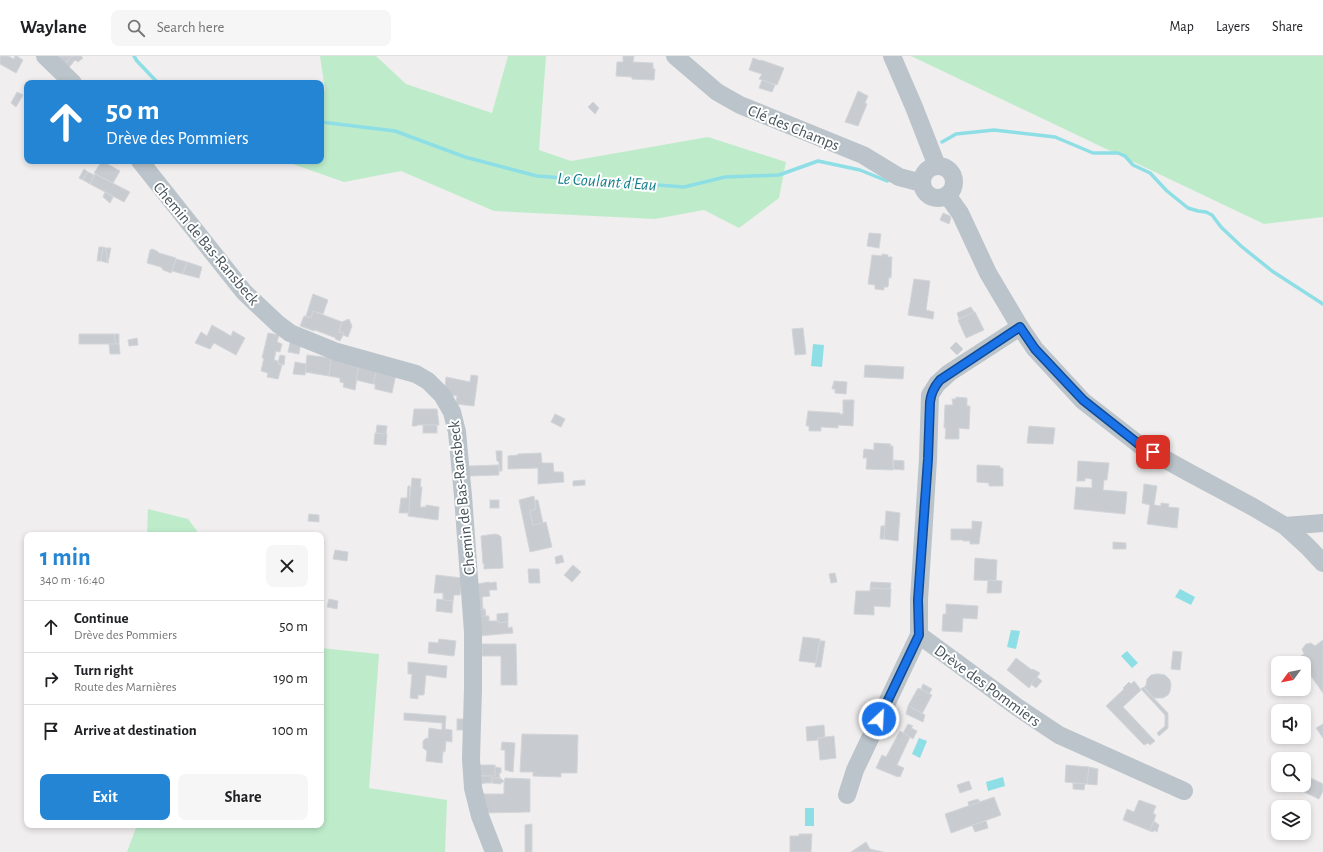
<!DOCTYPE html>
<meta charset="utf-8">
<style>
body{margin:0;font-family:"Alegreya Sans",sans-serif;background:#f6f6f6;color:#202124;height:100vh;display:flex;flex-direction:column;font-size:15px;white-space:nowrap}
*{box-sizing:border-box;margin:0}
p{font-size:13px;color:#757577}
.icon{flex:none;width:22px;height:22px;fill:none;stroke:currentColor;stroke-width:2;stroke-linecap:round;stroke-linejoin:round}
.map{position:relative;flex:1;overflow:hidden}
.side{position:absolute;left:24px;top:476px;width:300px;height:296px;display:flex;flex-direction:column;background:#fff;border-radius:8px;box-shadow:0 2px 6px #0003}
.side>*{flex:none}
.top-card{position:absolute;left:24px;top:24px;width:300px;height:84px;border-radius:8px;box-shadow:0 2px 6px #0003;background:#2485d4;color:#fff;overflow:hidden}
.needle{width:26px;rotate:238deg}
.buttons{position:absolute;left:1271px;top:600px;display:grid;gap:8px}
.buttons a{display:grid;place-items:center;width:40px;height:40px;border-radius:8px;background:#fff;box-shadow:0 2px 6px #0003;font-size:20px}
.pin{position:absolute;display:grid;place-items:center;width:34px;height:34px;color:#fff;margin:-17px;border-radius:8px;box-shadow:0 2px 6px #0006}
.me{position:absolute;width:44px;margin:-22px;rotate:25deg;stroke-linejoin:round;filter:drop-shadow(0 0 3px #0008)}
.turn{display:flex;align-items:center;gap:14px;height:84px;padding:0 16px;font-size:18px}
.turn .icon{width:52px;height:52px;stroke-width:2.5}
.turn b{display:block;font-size:28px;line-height:34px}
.round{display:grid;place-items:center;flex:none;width:42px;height:42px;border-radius:8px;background:#f6f6f6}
.summary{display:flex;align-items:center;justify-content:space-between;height:68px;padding:0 16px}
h1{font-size:24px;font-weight:600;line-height:30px;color:#2485d4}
.button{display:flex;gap:8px;margin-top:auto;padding:8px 16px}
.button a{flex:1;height:46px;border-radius:8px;background:#2485d4;color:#fff;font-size:16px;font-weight:600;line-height:46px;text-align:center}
.button a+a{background:#f6f6f6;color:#202124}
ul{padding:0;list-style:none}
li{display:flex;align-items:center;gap:12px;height:52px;padding:0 16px;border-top:1px solid #e0e0e0}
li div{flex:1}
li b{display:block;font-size:15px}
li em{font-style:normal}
header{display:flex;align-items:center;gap:24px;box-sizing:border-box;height:56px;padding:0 20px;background:#fff;border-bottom:1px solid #e0e0e0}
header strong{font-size:19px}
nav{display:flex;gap:22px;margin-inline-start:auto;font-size:14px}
.search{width:280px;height:36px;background:#f6f6f6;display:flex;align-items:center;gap:10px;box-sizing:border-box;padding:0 14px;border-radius:8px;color:#757577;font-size:15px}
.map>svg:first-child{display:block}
.green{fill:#beeccb}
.water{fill:#8edee6}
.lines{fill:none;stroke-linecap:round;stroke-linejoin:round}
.stream{stroke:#8edee6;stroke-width:3.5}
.building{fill:#c8ccd0;stroke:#d2d5d9}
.minor{stroke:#bac4ca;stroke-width:18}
.route-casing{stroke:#114b97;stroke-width:10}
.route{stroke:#1a73e8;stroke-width:7}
.labels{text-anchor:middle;stroke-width:4;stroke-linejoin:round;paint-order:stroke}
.street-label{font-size:16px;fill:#47535a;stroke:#fff}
.water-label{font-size:17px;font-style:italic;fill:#147f8a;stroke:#fff}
</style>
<header>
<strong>Waylane</strong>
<div class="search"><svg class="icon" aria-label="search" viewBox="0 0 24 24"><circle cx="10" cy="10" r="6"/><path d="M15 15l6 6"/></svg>Search here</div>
<nav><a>Map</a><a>Layers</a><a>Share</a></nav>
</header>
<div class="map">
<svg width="1323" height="796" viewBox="0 0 1323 796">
<rect width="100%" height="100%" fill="#f0eeee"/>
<!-- green -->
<g class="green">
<path d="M 320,0 L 376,0 L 406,28 L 492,57 L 508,0 L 546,0 L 539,94 L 571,105 L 708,81 L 786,106 L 779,142 L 739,172 L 704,154 L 655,163 L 494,155 L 401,115 L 344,126 L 287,106 L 288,105 L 321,105 L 321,36 L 325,34 Z"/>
<path d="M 911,0 L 1323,0 L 1323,161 L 1264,168 Z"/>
<path d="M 148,453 L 188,463 L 200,479 L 147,479 Z"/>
<path d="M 321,592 L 379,598 L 369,732 L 447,744 L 445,796 L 127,796 L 137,769 L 321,769 Z"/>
</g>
<!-- water -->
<g class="water">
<path d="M 813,288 L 824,289 L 822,311 L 811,310 Z"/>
<path d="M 1180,533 L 1195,541 L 1191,549 L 1175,541 Z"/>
<path d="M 1011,574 L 1020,575 L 1016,593 L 1007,591 Z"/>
<path d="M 1127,595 L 1138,607 L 1132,612 L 1121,600 Z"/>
<path d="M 919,682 L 927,685 L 920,702 L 912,698 Z"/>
<path d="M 1003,721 L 1005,730 L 988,735 L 986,726 Z"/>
<rect x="805" y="752" width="9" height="18"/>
</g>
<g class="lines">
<!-- stream -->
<g class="stream">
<path d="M 134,0 L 137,5 L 158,27"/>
<path d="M 221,27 L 222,27"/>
<path d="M 321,66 L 395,75 L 465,101 L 537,120 L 684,131 L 725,121 L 779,119 L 818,105 L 860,114 L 887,125 L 892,123"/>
<path d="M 942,86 L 956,78 L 994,74 L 1055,81 L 1093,97 L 1118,97 L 1125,100 L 1133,109 L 1150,117 L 1167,135 L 1188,152 L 1198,155 L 1206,156 L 1212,159 L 1221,171 L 1241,190 L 1272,215 L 1323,248"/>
</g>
</g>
<!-- building -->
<g class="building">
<path d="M 0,0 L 8,0 L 14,3 L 15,0 L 17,0 L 23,4 L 16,17 L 0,8 Z"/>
<path d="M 52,0 L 73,0 L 62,10 Z"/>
<path d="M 73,0 L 81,0 L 83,2 L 78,6 L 75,4 L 67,14 L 62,10 Z"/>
<path d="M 623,0 L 634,0 L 633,6 L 653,7 L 653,13 L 655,13 L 654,24 L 632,23 L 632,21 L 616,20 L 617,6 L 623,6 Z"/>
<path d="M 753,2 L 761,5 L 761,4 L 784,12 L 777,29 L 759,23 L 762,18 L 749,14 Z"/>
<path d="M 762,24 L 775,29 L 772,36 L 759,32 Z"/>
<path d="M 858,35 L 868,40 L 865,47 L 867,48 L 858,70 L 845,66 Z"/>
<path d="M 17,36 L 23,39 L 16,51 L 11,47 Z"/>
<path d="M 593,46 L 599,52 L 595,58 L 588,51 Z"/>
<path d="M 102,105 L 120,115 L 113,127 L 94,117 Z"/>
<path d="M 84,113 L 88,116 L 83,124 L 79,122 Z"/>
<path d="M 88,116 L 94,119 L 90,128 L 83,124 Z"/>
<path d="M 95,118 L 130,136 L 124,146 L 90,128 Z"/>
<path d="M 105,136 L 113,141 L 110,147 L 103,141 Z"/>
<path d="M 943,157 L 950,160 L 951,162 L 949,168 L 940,164 Z"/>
<path d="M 869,177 L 881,178 L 879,192 L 867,190 Z"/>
<path d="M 99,191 L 103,191 L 101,205 L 97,205 Z"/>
<path d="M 103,191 L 106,192 L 107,204 L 108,207 L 101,205 Z"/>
<path d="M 106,192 L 111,192 L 108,207 L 107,204 Z"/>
<path d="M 152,193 L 157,195 L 159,197 L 176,202 L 171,217 L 163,214 L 161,211 L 147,207 L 150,194 Z"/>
<path d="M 882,198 L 888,199 L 888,201 L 892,201 L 891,222 L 889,221 L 888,231 L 884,231 L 884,234 L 875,233 L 875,229 L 868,228 L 872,199 L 882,200 Z"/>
<path d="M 176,203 L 187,206 L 183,218 L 172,215 Z"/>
<path d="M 187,206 L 202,211 L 199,222 L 183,218 Z"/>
<path d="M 914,223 L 930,225 L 926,254 L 934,256 L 933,263 L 908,259 Z"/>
<path d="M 313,238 L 328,244 L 323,258 L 313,255 L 311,262 L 306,260 Z"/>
<path d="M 971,251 L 974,256 L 959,263 L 957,257 Z"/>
<path d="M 313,255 L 342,266 L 339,276 L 344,277 L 340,285 L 335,283 L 336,282 L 315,274 L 314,275 L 300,270 L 304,260 L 311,262 Z"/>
<path d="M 974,256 L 975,256 L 984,274 L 966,282 L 958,264 Z"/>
<path d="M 349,263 L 352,270 L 348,281 L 343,279 L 344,277 L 339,276 L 342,266 Z"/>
<path d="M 212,269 L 231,280 L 233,275 L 245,282 L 236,299 L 214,287 L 210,293 L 195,287 L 201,276 L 207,280 Z"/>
<path d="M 803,272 L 806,298 L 795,299 L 792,273 Z"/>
<path d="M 268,277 L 279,279 L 277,286 L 282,288 L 280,296 L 276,295 L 274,304 L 278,305 L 278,308 L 282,309 L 278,323 L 267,321 L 268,317 L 261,315 L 264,302 L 262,302 Z"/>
<path d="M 79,278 L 114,278 L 116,288 L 79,288 Z"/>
<path d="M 114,278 L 119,278 L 119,288 L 116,288 Z"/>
<path d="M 137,282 L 138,289 L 129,290 L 128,284 Z"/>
<path d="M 291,282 L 301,286 L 299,298 L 288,296 Z"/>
<path d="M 956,286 L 963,293 L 957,299 L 950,292 Z"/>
<path d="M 109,288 L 119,288 L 120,298 L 110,298 Z"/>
<path d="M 280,299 L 285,300 L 284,309 L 278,307 Z"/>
<path d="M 307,299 L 331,302 L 329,320 L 305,316 Z"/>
<path d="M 331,302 L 359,309 L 355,334 L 343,331 L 344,327 L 340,326 L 340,322 L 329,320 Z"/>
<path d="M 295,306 L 306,308 L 305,319 L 293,318 Z"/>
<path d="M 359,309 L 377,313 L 373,328 L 356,324 Z"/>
<path d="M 865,309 L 904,311 L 903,323 L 864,321 Z"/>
<path d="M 377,313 L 396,318 L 392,337 L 375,333 L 375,328 L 373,328 Z"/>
<path d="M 471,319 L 478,320 L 474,350 L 456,348 L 457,340 L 451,339 L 445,331 L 446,321 L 470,326 Z"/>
<path d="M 834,325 L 847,326 L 846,338 L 835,337 L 835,333 L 832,333 Z"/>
<path d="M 956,341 L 967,342 L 967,350 L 970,350 L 969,373 L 959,372 L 959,383 L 945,383 L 946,372 L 944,372 L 945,349 L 953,349 L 952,343 L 956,343 Z"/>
<path d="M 843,344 L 854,344 L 853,370 L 838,369 L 838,372 L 821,371 L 821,375 L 809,375 L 809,370 L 806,370 L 808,355 L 840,357 L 840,358 L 843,358 Z"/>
<path d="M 414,353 L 437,353 L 439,369 L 417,369 L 417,370 L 412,370 Z"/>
<path d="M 555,358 L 565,363 L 561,371 L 551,366 Z"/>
<path d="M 377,369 L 387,370 L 386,378 L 376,377 Z"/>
<rect x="423" y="369" width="14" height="8"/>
<path d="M 1029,370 L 1055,372 L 1053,388 L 1027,387 Z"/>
<path d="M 375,377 L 387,378 L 386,389 L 374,388 Z"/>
<path d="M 874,387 L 891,388 L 890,390 L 893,390 L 893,414 L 866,413 L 867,402 L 863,402 L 864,393 L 874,394 Z"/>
<path d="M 496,395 L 502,395 L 502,415 L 499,415 L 499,406 L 497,405 Z"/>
<path d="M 541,397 L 542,407 L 553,407 L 554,416 L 563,416 L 564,426 L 538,428 L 538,412 L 508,413 L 508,400 L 518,399 L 518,398 Z"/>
<path d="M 894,404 L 904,405 L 904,414 L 893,413 Z"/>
<path d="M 1078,405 L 1109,407 L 1107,424 L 1104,424 L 1103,434 L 1127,436 L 1125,458 L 1074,453 L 1076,431 L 1092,432 L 1092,423 L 1085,422 L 1085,425 L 1077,425 Z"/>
<path d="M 499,409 L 499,419 L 469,420 L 468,410 Z"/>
<path d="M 977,409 L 1000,410 L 1000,412 L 1003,412 L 1003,430 L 989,430 L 989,427 L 977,426 Z"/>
<path d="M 412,422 L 421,423 L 420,431 L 422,431 L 420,451 L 426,451 L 426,449 L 439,451 L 438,464 L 408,460 Z"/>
<path d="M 585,424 L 585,429 L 573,430 L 573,425 Z"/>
<path d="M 1144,428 L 1157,430 L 1154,449 L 1161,450 L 1161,447 L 1169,448 L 1168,451 L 1179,452 L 1177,472 L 1147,468 L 1150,449 L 1142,447 Z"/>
<path d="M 408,430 L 410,430 L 409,457 L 399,457 L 401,442 L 407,442 Z"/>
<path d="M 534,440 L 536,453 L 530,455 L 533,469 L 546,466 L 552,491 L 530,496 L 519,444 Z"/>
<rect x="490" y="444" width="9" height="8"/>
<path d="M 535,444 L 538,444 L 543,467 L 533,469 L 530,455 L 536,453 Z"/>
<path d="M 886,455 L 900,457 L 898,485 L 884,483 Z"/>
<path d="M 309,458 L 319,459 L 319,466 L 308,465 Z"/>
<path d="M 972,465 L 982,466 L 979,488 L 970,488 L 970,485 L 963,485 L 963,484 L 951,484 L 951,473 L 972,473 Z"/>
<path d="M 881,470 L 885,470 L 884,483 L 880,483 Z"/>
<path d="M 495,478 L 499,479 L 501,481 L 503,512 L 484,513 L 484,507 L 483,508 L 481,480 Z"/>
<path d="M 1113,486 L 1126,487 L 1126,493 L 1113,493 Z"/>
<path d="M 335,494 L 348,496 L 347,505 L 333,503 Z"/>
<path d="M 562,499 L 564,506 L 556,508 L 555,501 Z"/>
<path d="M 975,502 L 997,504 L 996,525 L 974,524 Z"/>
<path d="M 573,509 L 581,516 L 572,526 L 564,519 Z"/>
<path d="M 528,513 L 539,513 L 540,527 L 529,527 Z"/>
<path d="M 835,517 L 837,526 L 831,527 L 829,518 Z"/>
<path d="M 436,519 L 462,522 L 460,539 L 454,539 L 453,545 L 443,544 L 443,537 L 434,537 Z"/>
<path d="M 988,524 L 1002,525 L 1001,537 L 987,537 Z"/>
<path d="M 489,526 L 489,527 L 496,526 L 497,534 L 489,534 L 490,540 L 482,541 L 483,554 L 476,554 L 477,528 Z"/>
<path d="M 871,526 L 891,527 L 890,533 L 870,532 Z"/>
<path d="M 870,532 L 891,533 L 890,551 L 874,550 L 874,559 L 854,558 L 856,535 L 870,535 Z"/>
<path d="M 329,543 L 338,545 L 337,553 L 327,551 Z"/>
<path d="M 437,543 L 453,545 L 452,557 L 436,555 Z"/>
<path d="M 946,548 L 978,550 L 977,563 L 963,562 L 962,576 L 942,575 L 943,558 L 946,558 Z"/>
<path d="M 485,553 L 486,561 L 476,561 L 476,554 Z"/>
<path d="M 508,557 L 508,566 L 499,567 L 499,565 L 497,565 L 497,558 Z"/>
<path d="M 484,560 L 489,560 L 489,565 L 499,565 L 499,567 L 508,566 L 508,572 L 512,571 L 513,577 L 478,580 L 476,561 Z"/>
<path d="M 803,581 L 820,583 L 816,607 L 799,605 Z"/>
<path d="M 439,583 L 456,585 L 454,600 L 428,597 L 429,586 L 438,587 Z"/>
<path d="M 1323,584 L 1323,637 L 1304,610 L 1304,607 L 1302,607 L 1298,602 L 1304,598 L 1302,593 L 1306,588 L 1311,587 L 1315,590 Z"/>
<path d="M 820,585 L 825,585 L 821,611 L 815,611 Z"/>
<path d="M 482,588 L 516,588 L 517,629 L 501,629 L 501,600 L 482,600 Z"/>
<path d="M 1173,595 L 1182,596 L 1180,614 L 1171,613 Z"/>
<path d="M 1016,602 L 1032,614 L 1033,613 L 1040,617 L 1029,632 L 1007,614 Z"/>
<path d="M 408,606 L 447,610 L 446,622 L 426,619 L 424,639 L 418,639 L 418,643 L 410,642 L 412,618 L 408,618 Z"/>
<path d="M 1156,618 L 1160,618 L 1165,619 L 1170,624 L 1171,629 L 1170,635 L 1168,639 L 1163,642 L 1154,642 L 1144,631 L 1146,629 L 1147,623 L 1151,619 Z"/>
<path d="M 1037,621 L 1042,625 L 1036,632 L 1031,628 Z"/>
<path d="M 1134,625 L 1141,634 L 1123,651 L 1155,685 L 1150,689 L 1148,687 L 1144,689 L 1106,650 L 1124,633 L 1123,632 L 1129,626 L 1131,628 Z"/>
<path d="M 923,628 L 932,633 L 929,638 L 921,633 Z"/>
<path d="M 1143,631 L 1168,657 L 1168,672 L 1159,680 L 1157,677 L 1165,670 L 1165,659 L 1141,633 Z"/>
<path d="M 918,632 L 932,639 L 922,658 L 908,650 Z"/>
<path d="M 908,650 L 925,659 L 923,666 L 906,658 Z"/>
<path d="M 404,657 L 446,660 L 445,673 L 452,674 L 452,686 L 446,685 L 445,696 L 443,695 L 442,707 L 426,705 L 427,695 L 423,692 L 423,685 L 426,682 L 428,683 L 429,672 L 442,674 L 442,667 L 404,664 Z"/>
<rect x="457" y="663" width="7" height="11"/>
<path d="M 908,668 L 913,670 L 911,672 L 917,675 L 913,683 L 903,677 Z"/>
<path d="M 1323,668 L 1323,682 L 1316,672 Z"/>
<path d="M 824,669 L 825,681 L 818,682 L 818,684 L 807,685 L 806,671 Z"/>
<path d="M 900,675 L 910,681 L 897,709 L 904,712 L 900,721 L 899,720 L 898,721 L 876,712 L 882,699 L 886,701 Z"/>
<path d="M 522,678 L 578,679 L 577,717 L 561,717 L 561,721 L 533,720 L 533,716 L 520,716 Z"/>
<path d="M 834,680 L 836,702 L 820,704 L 818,682 Z"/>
<path d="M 502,686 L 515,687 L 513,716 L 505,714 L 505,694 L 501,694 Z"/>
<rect x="476" y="709" width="19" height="11"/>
<path d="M 1066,709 L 1089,711 L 1087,728 L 1065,726 Z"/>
<path d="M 495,711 L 501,712 L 501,717 L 499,717 L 500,722 L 492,722 L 492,727 L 485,727 L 481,728 L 478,720 L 495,720 Z"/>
<path d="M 1089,711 L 1098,713 L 1097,729 L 1087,728 Z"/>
<path d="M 1305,719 L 1323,728 L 1323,735 L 1319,743 L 1298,733 L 1300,729 L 1304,729 Z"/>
<path d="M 492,722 L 500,722 L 504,725 L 500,728 L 492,727 Z"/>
<path d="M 505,722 L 530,723 L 530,756 L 484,757 L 482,738 L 504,738 L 504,726 Z"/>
<path d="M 969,725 L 972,733 L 960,737 L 957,729 Z"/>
<path d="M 1073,727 L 1085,728 L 1084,734 L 1073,733 Z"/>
<path d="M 994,741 L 1001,759 L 951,777 L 945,758 Z"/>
<path d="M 978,743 L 980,746 L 969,750 L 968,746 Z"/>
<path d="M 1139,744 L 1156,750 L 1153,757 L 1156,759 L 1150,775 L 1123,764 L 1127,753 L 1134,756 Z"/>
<path d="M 986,765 L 988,772 L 975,776 L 972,769 Z"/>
<path d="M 1154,765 L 1159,769 L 1157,776 L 1154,774 L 1153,776 L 1150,775 Z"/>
<path d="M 532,768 L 532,796 L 525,796 L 525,769 Z"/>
<path d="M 799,778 L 812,778 L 811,796 L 790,796 L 790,780 L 799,780 Z"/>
<path d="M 866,786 L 870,793 L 883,796 L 851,796 Z"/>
</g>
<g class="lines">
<!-- minor -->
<g class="minor">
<path d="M 45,0 L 73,27"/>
<path d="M 675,0 L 717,36 L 740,49 L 863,99 L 899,121 L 922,127"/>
<path d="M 892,0 L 914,51 L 937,110"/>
<path d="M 140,105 L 244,236 L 278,268 L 290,277 L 337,296 L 416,318 L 428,325 L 442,339 L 452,356 L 457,376 L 463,440 L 473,576 L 473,632 L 471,703 L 473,732 L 480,760 L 494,796"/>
<circle cx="938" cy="126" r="16"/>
<path d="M 947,139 L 960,157 L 988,217 L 1020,271 L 1035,293 L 1083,345 L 1141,390 L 1188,416 L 1253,451 L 1285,470 L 1308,491 L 1323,507"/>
<path d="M 1285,470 L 1323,467"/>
<path d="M 919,579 L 1017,651 L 1059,679 L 1184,735"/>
<path d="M 847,739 L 855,714 L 919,579 L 919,544 L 928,403 L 930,339 L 937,328 L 949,317 L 1020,271"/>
</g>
</g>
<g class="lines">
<defs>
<path id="route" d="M 879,663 L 919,579 L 918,544 L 928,403 L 930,346 C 931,337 934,331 940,324 L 1020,271 L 1035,293 L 1083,344 L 1141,390 L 1153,396"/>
</defs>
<!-- route casing -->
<use href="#route" class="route-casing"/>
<!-- route -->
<use href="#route" class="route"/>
</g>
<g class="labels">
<!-- street labels -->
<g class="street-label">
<text transform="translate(794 71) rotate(22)" y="6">Clé des Champs</text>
<text transform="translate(207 187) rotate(50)" y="6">Chemin de Bas-Ransbeck</text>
<text transform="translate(461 442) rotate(-96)" y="6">Chemin de Bas-Ransbeck</text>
<text transform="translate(988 629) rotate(36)" y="6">Drève des Pommiers</text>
</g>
<!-- water labels -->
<g class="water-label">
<text transform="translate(607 125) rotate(4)" y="6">Le Coulant d'Eau</text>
</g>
</g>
</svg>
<div class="buttons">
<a><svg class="needle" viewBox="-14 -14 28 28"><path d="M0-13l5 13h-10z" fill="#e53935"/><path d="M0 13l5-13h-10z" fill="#757577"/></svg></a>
<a><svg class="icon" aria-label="sound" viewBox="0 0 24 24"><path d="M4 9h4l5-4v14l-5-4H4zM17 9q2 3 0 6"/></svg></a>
<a><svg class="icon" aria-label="search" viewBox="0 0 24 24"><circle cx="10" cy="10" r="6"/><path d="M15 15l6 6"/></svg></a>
<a><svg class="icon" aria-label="layers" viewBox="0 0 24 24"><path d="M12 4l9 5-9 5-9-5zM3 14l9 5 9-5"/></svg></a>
</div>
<div class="pin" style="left:1153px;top:396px;background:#d93025"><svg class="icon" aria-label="arrive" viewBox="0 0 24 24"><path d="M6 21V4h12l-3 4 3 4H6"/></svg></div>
<svg class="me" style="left:879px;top:663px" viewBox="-20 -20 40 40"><circle r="17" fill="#1a73e8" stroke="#fff" stroke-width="3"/><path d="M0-11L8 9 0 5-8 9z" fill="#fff"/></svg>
<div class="top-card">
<div class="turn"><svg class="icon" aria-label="ahead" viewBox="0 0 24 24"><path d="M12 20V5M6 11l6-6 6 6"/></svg><div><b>50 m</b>Drève des Pommiers</div></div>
</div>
<section class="side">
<div class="summary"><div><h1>1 min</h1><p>340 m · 16:40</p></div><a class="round"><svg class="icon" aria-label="close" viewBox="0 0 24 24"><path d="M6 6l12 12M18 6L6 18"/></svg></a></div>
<ul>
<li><svg class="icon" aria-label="ahead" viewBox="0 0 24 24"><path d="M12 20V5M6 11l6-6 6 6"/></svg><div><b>Continue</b><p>Drève des Pommiers</p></div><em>50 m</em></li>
<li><svg class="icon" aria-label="right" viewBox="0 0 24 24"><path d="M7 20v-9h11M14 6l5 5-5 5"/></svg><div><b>Turn right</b><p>Route des Marnières</p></div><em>190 m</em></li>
<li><svg class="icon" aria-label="arrive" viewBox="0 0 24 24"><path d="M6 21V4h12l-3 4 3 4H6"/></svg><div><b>Arrive at destination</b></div><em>100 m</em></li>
</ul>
<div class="button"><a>Exit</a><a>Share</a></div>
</section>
</div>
